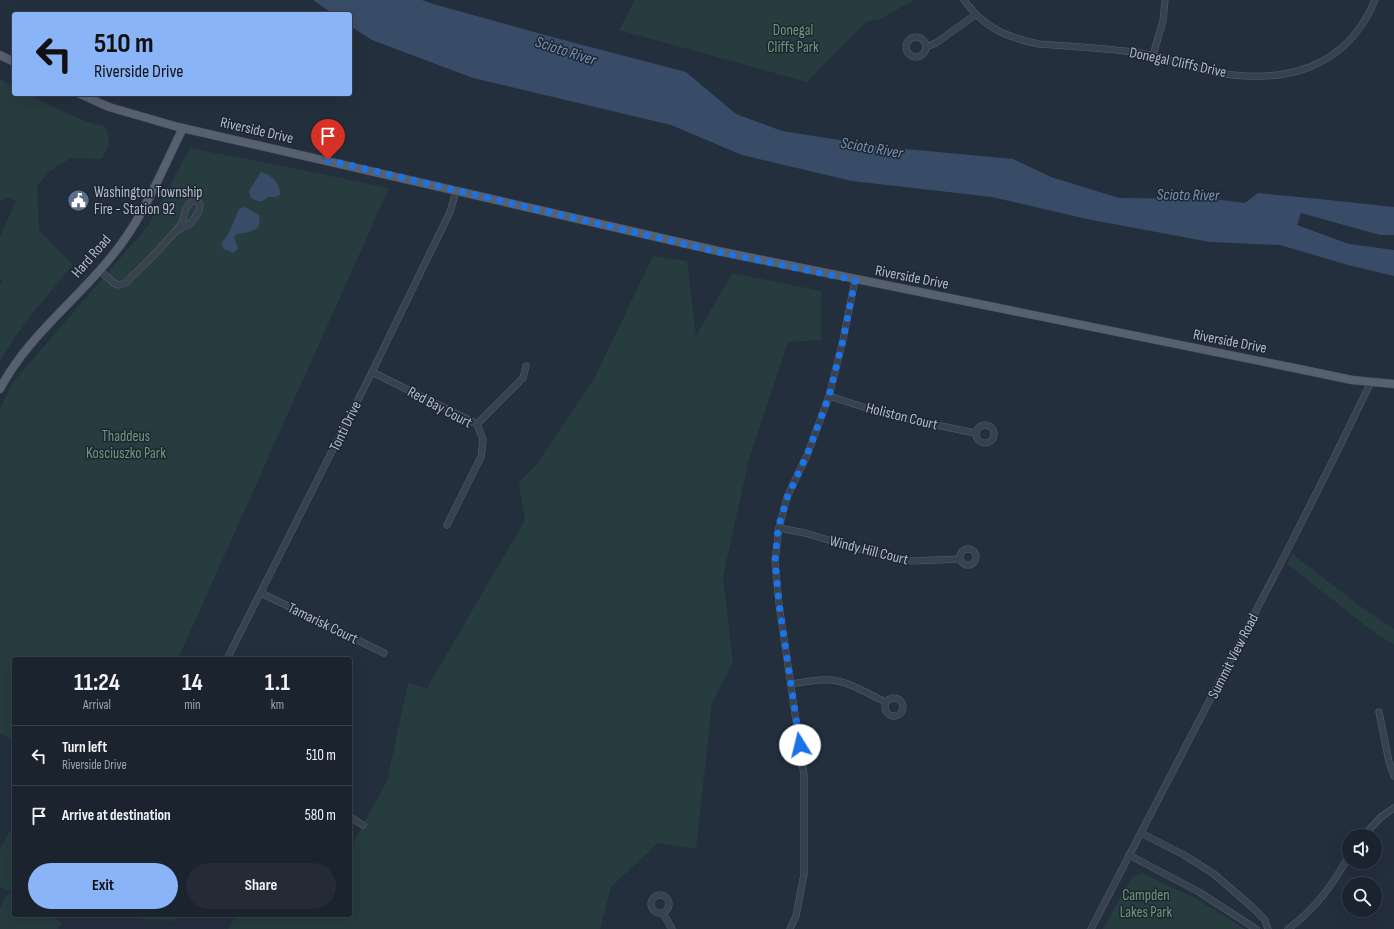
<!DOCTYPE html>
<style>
body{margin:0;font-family:"Sofia Sans Condensed",sans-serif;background:#242b36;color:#f1f3f6;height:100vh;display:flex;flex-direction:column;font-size:15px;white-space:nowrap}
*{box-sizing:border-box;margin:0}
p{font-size:13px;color:#a0a4aa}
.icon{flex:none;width:22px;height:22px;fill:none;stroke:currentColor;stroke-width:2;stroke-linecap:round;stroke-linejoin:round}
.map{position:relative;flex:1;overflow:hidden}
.details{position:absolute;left:12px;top:657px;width:340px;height:260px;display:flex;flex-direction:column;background:#1b232e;border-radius:4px;box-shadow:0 4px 16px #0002,0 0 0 1px #39404a}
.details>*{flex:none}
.banner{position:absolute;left:12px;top:12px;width:340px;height:84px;border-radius:4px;box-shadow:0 4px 16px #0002,0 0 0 1px #39404a;background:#8ab4f8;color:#111;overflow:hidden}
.tools{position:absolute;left:1342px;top:829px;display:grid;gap:8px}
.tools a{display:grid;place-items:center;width:40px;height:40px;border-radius:50%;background:#1b232e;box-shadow:0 4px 16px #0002,0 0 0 1px #39404a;font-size:20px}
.pin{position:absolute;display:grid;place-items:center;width:34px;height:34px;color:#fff;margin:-41px -17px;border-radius:50% 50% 50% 0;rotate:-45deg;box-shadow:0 0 4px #0007}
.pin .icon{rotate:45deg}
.me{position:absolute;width:44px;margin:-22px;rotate:351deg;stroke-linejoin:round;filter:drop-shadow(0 0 3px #0008)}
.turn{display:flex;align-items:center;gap:14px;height:84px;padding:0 16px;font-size:18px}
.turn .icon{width:52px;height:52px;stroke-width:2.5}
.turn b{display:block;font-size:28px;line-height:34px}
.eta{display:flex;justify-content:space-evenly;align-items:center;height:68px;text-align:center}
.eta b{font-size:24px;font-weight:700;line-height:28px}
.primary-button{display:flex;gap:8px;margin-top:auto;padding:8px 16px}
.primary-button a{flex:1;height:46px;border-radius:24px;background:#8ab4f8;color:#111;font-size:16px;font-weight:700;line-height:46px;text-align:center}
.primary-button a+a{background:#242b36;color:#f1f3f6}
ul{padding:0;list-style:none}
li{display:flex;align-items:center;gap:12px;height:60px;padding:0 16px;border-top:1px solid #39404a}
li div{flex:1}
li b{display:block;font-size:15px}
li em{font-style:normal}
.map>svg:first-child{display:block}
.green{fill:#263c3f}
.water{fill:#394c67}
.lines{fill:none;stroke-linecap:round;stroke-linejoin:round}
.minor-casing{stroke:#565f6c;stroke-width:7}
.major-casing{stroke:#414a57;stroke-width:9}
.minor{stroke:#38414e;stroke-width:6}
.major{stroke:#56606e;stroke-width:8}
.route{stroke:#1a73e8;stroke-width:7;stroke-dasharray:0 12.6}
.labels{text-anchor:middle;stroke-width:3;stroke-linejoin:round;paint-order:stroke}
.park-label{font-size:15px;fill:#6b9a76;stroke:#1d2633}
.street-label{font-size:15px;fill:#b4bcc9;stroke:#1d2633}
.poi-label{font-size:15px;fill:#b4bcc9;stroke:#1d2633;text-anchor:start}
.water-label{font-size:16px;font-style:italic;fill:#7c92b1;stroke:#1d2633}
</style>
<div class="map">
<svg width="1394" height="929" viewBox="0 0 1394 929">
<rect width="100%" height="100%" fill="#242f3e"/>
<!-- green -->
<g class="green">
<path d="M 635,0 L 914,0 L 880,19 L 867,21 L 807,82 L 619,30 Z"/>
<path d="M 0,79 L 14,87 L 14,94 L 28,94 L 49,105 L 85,121 L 103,126 L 107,130 L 109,143 L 106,152 L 101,159 L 71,158 L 50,171 L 37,185 L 39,230 L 73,265 C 47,296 20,326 0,361 L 0,286 L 2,280 L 0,279 L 0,236 L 16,201 L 6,197 L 0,202 Z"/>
<path d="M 190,148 L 287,167 L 389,188 L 178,659 L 14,659 L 14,740 L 0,733 L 0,409 L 13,382 L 148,226 Z"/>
<path d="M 653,256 L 687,261 L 696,336 L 732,273 L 821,291 L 821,340 L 788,342 L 749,459 L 723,577 L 733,663 L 712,703 L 696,849 L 658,843 L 611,887 L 600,929 L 228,929 L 236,915 L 350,915 L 350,849 L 387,781 L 408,683 L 427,688 L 525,520 L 519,485 L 522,479 L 536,465 L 595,377 Z"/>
<path d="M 1292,554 L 1364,609 L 1394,629 L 1394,644 L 1379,636 L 1287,564 Z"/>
<path d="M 9,832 L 14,835 L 14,894 L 0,887 L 0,850 Z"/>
<path d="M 1142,873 L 1195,898 L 1245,929 L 1103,929 L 1132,877 Z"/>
<path d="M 8,893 L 14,897 L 14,915 L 48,915 L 62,922 L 58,929 L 0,929 L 0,908 Z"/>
<path d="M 124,915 L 179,915 L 175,921 L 124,918 Z"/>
</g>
<!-- water -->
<g class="water">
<path d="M 313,0 L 422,0 L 433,4 L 552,37 L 686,72 L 736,114 L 782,131 L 884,147 L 1013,159 L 1051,177 L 1119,198 L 1214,199 L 1245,203 L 1258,193 L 1319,199 L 1394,207 L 1394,235 L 1380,235 L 1301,213 L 1297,225 L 1349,244 L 1394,250 L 1394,276 L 1348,265 L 1280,245 L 1210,242 L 1087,219 L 992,197 L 852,181 L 742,155 L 671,125 L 473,78 L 372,40 L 350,26 L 350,14 L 333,14 Z"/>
<path d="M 261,172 C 271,174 281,184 280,195 L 275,197 L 268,197 C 261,203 259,202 251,198 L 249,191 Z"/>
<path d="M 245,207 L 259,215 C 263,232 249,232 237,234 L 234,237 L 238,248 L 233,253 L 224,249 L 221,243 L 228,235 L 239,209 Z"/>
</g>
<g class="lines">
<defs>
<g id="minor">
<path d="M 964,0 C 984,28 1006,37 1039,44 C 1077,47 1115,48 1151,55 C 1161,57 1171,61 1181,64 C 1191,67 1202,69 1213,72 C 1283,85 1346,70 1375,0"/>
<circle cx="916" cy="47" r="10"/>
<path d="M 926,47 L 936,43 L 975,15"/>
<path d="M 1153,55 L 1163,21 L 1165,0"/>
<path d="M 99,270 L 114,283 L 118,285 L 125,283 L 148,261 L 175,232 L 184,226 L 190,224 L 199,211 L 200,204 L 196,201 L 192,201 L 186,208 L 182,223 L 175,232"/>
<path d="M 372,372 L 477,424 L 483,440 L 481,457 L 447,525"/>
<path d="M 829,396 L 888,415 L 975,433"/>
<path d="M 477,424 L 523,378 L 526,366"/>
<circle cx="985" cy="434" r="9"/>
<path d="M 779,528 L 805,533 L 855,548 L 912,561 L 960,559"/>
<circle cx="968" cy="557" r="8"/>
<path d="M 261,593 L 384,653"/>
<path d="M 227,659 L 372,372 L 450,212 L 456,191"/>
<path d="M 791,684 C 804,682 818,679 831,680 C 848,681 870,695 886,702"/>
<circle cx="894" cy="707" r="9"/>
<path d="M 1379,712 L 1389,762 L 1394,776"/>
<path d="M 350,817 L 363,825"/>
<path d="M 1141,833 L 1184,855 L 1214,874 L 1252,907 L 1265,920 L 1268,929"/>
<path d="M 1363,836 L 1381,817 L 1394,808"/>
<path d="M 1129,855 L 1199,892 L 1256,929"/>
<circle cx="660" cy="904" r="9"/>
<path d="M 663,913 L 672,929"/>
<path d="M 790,929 L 796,916 L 804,874 L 804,775 L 779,604 L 775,561 L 779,528 L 787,497 L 808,453 L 829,396 L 843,340 L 855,280"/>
<path d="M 1091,929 L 1287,551 L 1332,462 L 1371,382"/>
<path d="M 1288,929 C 1317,907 1331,887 1349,856"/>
</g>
<g id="major">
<path d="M 0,55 L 14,62"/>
<path d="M 80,94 L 109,107 L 178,127 L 718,251 L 1304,370 L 1352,380 L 1394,384"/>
<path d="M 0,389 C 27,337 75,302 111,257 C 143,219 161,172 183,128"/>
</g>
</defs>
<!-- minor casing -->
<use href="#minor" class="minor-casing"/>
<!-- major casing -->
<use href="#major" class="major-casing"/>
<!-- minor -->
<use href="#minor" class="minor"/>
<!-- major -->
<use href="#major" class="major"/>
</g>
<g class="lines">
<!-- route -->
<path class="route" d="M 328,160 L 718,252 L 855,280 L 843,340 L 829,396 L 808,452 L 787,498 L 778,528 L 775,561 L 779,604 L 800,745"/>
</g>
<!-- icons -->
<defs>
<symbol id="civic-disc" viewBox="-11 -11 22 22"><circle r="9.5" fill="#5c6f8a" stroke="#1d2633"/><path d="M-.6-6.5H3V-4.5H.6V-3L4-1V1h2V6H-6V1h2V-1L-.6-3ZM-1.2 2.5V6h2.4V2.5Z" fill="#fff"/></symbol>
</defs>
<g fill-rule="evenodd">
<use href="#civic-disc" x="66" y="188" width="25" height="25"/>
</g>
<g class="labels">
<!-- park labels -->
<g class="park-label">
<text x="793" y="35">Donegal<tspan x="793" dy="17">Cliffs Park</tspan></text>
<text x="126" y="441">Thaddeus<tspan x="126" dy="17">Kosciuszko Park</tspan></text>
<text x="1146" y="900">Campden<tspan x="1146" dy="17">Lakes Park</tspan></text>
</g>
<!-- street labels -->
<g class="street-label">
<text transform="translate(1178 62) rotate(12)" y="5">Donegal Cliffs Drive</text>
<text transform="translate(257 130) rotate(13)" y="5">Riverside Drive</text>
<text transform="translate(91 256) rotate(-49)" y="5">Hard Road</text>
<text transform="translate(912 277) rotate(11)" y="5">Riverside Drive</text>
<text transform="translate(1230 341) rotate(11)" y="5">Riverside Drive</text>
<text transform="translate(440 407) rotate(28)" y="5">Red Bay Court</text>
<text transform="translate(902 416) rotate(14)" y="5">Holiston Court</text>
<text transform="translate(345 426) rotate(-64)" y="5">Tonti Drive</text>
<text transform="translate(869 550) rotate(14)" y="5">Windy Hill Court</text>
<text transform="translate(323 623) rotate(26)" y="5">Tamarisk Court</text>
<text transform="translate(1233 656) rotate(-63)" y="5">Summit View Road</text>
</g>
<!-- poi labels -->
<g class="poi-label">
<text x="94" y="197">Washington Township<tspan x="94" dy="17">Fire - Station 92</tspan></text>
</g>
<!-- water labels -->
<g class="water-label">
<text transform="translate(566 50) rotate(18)" y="6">Scioto River</text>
<text transform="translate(872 147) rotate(10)" y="6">Scioto River</text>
<text transform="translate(1188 194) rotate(1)" y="6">Scioto River</text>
</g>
</g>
</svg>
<div class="tools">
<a><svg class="icon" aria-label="sound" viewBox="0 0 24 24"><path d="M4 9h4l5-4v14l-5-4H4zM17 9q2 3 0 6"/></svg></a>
<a><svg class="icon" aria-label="search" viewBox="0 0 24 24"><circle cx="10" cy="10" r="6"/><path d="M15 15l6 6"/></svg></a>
</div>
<div class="pin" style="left:328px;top:160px;background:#d93025"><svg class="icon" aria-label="arrive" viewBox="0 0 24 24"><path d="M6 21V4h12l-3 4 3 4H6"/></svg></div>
<svg class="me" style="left:800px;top:745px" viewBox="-20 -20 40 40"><circle r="19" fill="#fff"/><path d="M0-13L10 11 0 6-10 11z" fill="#1a73e8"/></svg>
<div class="banner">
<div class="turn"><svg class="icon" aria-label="left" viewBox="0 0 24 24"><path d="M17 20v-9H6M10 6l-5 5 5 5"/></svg><div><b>510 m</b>Riverside Drive</div></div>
</div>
<section class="details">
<div class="eta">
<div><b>11:24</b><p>Arrival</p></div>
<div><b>14</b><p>min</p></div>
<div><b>1.1</b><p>km</p></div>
</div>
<ul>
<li><svg class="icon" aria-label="left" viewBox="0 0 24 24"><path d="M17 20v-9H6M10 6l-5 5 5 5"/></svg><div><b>Turn left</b><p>Riverside Drive</p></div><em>510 m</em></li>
<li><svg class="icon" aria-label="arrive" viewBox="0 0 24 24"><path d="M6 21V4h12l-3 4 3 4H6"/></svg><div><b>Arrive at destination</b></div><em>580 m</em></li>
</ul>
<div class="primary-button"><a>Exit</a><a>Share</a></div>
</section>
</div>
